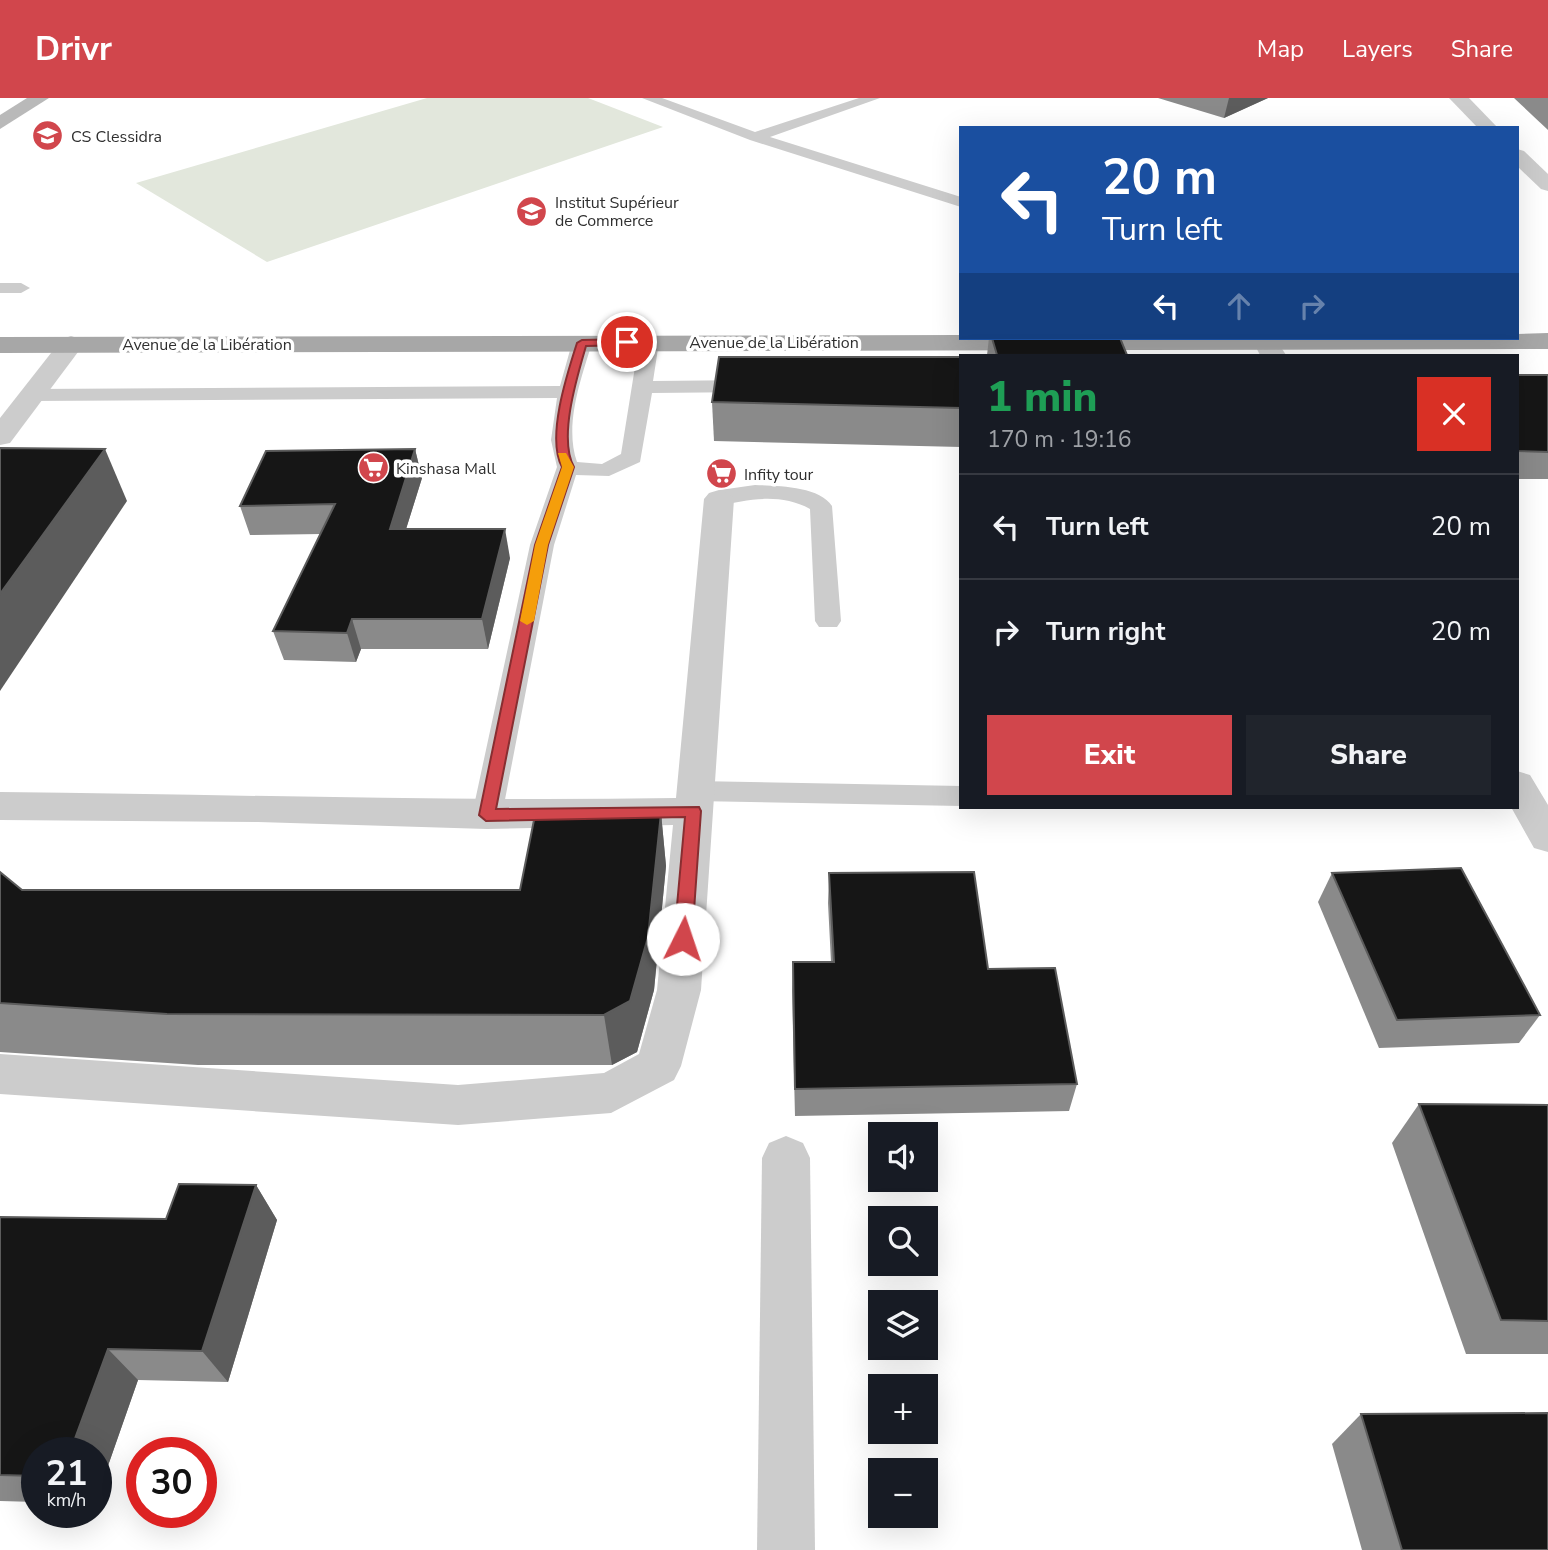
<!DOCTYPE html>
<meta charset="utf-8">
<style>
body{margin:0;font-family:"Nunito Sans",sans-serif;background:#20242c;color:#f1f3f6;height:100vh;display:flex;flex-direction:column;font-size:26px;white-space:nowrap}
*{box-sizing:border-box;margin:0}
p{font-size:23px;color:#9ea1a6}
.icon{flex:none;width:38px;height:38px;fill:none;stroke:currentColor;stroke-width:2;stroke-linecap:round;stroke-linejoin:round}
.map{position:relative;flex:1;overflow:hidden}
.panel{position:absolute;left:959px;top:256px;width:560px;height:455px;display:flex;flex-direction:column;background:#171b24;border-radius:0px;box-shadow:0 7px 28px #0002}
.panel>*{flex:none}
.top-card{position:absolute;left:959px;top:28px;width:560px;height:214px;border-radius:0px;box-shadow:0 7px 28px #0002;background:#1a4fa0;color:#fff;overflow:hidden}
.tools{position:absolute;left:868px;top:1024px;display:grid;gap:14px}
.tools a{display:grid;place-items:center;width:70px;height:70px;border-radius:0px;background:#171b24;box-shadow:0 7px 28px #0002;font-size:35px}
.speed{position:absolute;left:21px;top:1339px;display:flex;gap:14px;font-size:35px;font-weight:700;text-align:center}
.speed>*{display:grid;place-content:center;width:91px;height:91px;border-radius:50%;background:#171b24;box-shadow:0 7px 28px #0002;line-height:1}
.speed small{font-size:18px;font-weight:400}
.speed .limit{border:10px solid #d22;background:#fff;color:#111}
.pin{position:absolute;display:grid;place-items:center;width:60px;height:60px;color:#fff;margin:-30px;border:4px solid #fff;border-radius:50%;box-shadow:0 2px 7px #0007}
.me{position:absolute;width:77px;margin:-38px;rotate:4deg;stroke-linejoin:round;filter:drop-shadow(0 0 5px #0008)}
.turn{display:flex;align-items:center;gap:24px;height:147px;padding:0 28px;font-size:32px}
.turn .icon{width:91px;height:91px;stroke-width:2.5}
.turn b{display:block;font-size:49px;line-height:60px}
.lanes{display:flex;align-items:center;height:66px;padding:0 28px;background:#0003;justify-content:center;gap:35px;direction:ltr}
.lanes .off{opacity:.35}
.round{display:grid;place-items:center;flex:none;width:74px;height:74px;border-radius:0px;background:#20242c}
.overview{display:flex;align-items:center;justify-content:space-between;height:119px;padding:0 28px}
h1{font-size:42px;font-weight:800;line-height:52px;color:#1e9e55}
.cta{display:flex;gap:14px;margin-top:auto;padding:14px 28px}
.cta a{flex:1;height:80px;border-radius:0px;background:#d1464c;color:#fff;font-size:28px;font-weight:800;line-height:80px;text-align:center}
.cta a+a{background:#20242c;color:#f1f3f6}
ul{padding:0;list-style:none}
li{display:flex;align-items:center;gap:21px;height:105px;padding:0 28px;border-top:2px solid #363941}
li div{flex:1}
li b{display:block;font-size:26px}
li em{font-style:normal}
header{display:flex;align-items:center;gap:42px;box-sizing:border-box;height:98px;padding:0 35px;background:#d1464c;color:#fff}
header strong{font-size:33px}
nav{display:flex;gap:38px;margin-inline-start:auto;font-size:24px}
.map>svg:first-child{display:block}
.green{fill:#e2e7dc}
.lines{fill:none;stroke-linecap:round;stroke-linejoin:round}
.lane{fill:#ccc;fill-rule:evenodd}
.street{fill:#ccc;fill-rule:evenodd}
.secondary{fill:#b9b9b9;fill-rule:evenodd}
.primary{fill:#a7a7a7;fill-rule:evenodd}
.wall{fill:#8a8a8a}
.shaded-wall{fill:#5c5c5c}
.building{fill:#161616;stroke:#5c5c5c;stroke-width:2}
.route{fill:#d1464c;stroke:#882e31;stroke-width:2}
.slow{fill:#f59e0b}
.labels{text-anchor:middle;stroke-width:7;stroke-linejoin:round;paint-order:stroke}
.far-poi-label{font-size:16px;fill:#2f2f2f;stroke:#fff;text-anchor:start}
.far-street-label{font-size:16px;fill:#2f2f2f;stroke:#fff}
</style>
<header>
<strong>Drivr</strong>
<nav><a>Map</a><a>Layers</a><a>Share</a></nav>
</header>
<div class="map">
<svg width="1548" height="1452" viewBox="0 0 1548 1452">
<rect width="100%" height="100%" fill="#fff"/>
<!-- green -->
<path class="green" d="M 427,0 L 588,0 L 663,29 L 267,164 L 136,85 Z"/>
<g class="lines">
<!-- lane -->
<g class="lane">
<path d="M 642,0 L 662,0 L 755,34 L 859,0 L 880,0 L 770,39 L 961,99 L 961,109 L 750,42 Z"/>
<path d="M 0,185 L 21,185 L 30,190 L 21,195 L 0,195 Z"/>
<path d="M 649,238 L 659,244 L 653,283 L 754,282 L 764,288 L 754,294 L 652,295 L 640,364 L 609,378 L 576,377 L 554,447 L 502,717 L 497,725 L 487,728 L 477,725 L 472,717 L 530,447 L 557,369 L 551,342 L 557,300 L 31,303 L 21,297 L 31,291 L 560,288 L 572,245 L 582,239 L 592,245 C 581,281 564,327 577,364 L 602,366 L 621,356 L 639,244 Z"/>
<path d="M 755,387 C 777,388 819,388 832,408 L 841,523 L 837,529 L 819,529 L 815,523 L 810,411 C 781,395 748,401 719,408 L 708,401 L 720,392 Z"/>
<path d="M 695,683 L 961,688 L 961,708 L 695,703 L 685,700 L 680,693 L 685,686 Z"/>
</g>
<!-- street -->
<g class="street">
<path d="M 1449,0 L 1469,0 L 1498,30 L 1478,30 Z"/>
<path d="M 1517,51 L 1524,53 L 1548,76 L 1548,93 L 1541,91 L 1517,68 Z"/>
<path d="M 71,238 L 80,241 L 84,246 L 10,345 L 0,347 L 0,320 L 62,241 Z"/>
<path d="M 1251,240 L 1275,240 L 1286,257 L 1260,257 Z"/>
<path d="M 719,392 L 729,395 L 734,401 L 701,892 L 681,968 L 674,982 L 611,1015 L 458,1027 L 0,996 L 0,956 L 458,987 L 604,975 L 639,956 L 657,892 L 673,727 L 487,731 L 258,724 L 0,722 L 0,694 C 225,696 450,704 676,700 L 704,401 L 709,395 Z"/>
<path d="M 1517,673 L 1530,677 L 1548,707 L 1548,754 L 1534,750 L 1511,709 L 1517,709 Z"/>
<path d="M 786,1038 L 803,1045 L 810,1060 L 815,1452 L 757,1452 L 762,1060 L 769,1045 Z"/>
</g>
<!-- secondary -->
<path class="secondary" d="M 27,0 L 49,0 L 0,31 L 0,17 Z"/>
<!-- primary -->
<path class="primary" d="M 1548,235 L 1548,251 L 0,255 L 0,239 L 961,237 L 961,240 L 1517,240 L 1517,236 Z"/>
</g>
<!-- wall -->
<g class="wall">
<path d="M 1158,0 L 1268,0 L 1224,20 Z"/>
<path d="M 1514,0 L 1548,0 L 1548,32 Z"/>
<path d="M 989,240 L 1120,240 L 1127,257 L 987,257 Z"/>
<path d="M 961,259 L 961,349 L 714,343 L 712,304 Z"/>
<rect x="1517" y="277" width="31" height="104"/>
<path d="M 415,351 L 422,380 L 406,431 L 510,460 L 488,551 L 361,551 L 356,564 L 284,562 L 273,533 L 321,436 L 250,437 L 240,408 Z"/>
<path d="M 661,715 L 666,768 L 654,892 L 637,954 L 612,967 L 198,967 L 0,954 L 0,774 L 22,792 L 520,792 Z"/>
<path d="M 829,775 L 988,871 L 1077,986 L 1069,1013 L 795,1018 L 792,893 L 793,864 L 831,864 L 828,805 Z"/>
<path d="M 1332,775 L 1540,917 L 1519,945 L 1379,950 L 1318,804 Z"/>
<path d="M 1419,1006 L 1548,1007 L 1548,1256 L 1466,1256 L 1392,1045 Z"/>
<path d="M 256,1087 L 277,1122 L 228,1284 L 138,1282 L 96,1402 L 96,1354 L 37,1354 L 37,1404 L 0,1403 L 0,1119 L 166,1121 Z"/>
<path d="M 1361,1316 L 1548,1452 L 1362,1452 L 1332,1346 Z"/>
</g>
<!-- shaded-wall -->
<g class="shaded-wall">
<path d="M 1229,0 L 1268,0 L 1224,20 Z"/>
<path d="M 105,351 L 127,403 L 0,593 L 0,496 Z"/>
<path d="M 415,351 L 422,380 L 397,460 L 390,431 Z"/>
<path d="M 505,431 L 510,460 L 488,551 L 482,521 Z"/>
<path d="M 352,521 L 361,551 L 356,564 L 347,535 Z"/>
<path d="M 661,715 L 666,768 L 654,892 L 637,954 L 612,967 L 604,917 Z"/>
<path d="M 256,1087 L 277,1122 L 228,1284 L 202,1253 Z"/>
<path d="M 108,1251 L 138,1282 L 96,1402 L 96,1354 L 70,1354 Z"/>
</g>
<!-- building -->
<g class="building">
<path d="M 992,240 L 1120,240 L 1127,257 L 997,257 Z"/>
<path d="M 719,259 L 961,259 L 961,310 L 712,304 Z"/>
<path d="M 1517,277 L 1548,277 L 1548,354 L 1517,353 Z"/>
<path d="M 0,350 L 105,351 L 0,496 Z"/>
<path d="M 415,351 L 390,431 L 505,431 L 482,521 L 352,521 L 347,535 L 273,533 L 335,406 L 240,408 L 266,353 Z"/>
<path d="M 536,712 L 661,715 L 648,839 L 630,903 L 604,917 L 167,916 L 0,905 L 0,774 L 22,792 L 520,792 Z"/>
<path d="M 1461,770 L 1540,917 L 1397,922 L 1332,775 Z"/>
<path d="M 974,774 L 988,871 L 1055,870 L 1077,986 L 795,991 L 793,864 L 834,864 L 829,775 Z"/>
<path d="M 1419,1006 L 1548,1007 L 1548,1223 L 1501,1222 Z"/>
<path d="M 179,1086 L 256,1087 L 202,1253 L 108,1251 L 70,1354 L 37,1354 L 37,1378 L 0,1377 L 0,1119 L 166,1121 Z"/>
<path d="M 1548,1315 L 1548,1452 L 1402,1452 L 1361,1316 Z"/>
</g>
<!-- route -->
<path class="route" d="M 627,241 L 632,244 L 631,247 L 586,248 C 577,279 558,340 574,369 L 548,447 L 496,711 L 699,709 L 701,713 L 692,841 L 683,848 L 674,841 L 685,719 L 486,723 L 479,717 L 535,447 L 562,369 C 546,340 567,276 577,245 L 582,242 Z"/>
<!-- slow -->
<path class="slow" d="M 558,355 L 566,355 L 574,369 L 548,447 L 534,523 L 527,527 L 520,523 L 535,447 L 562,369 Z"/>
<!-- icons -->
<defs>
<symbol id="school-disc" viewBox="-11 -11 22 22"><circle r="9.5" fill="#d1464c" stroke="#fff"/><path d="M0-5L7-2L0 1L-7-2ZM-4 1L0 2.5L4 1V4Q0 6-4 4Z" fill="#fff"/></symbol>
<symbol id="university-disc" viewBox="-11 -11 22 22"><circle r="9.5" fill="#d1464c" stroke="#fff"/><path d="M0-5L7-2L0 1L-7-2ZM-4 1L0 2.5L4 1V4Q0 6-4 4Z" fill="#fff"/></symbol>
<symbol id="supermarket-disc" viewBox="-11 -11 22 22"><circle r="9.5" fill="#d1464c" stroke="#fff"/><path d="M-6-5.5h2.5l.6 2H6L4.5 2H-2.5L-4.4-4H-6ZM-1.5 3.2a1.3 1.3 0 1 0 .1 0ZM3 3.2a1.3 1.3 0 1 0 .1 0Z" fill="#fff"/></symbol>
</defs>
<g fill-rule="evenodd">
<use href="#school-disc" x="30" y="20" width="35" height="35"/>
<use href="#university-disc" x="514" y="96" width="35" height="35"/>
<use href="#supermarket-disc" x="356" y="352" width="35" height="35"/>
<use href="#supermarket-disc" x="704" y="358" width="35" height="35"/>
</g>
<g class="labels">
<!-- far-poi labels -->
<g class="far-poi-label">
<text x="71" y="44">CS Clessidra</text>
<text x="555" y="110">Institut Supérieur<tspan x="555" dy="18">de Commerce</tspan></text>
<text x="396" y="376">Kinshasa Mall</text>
<text x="744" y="382">Infity tour</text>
</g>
<!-- far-street labels -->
<g class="far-street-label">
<text x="774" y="250">Avenue de la Libération</text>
<text x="207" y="252">Avenue de la Libération</text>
</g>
</g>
</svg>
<div class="tools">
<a><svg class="icon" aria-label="sound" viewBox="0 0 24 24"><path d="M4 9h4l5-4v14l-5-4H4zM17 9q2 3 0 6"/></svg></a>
<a><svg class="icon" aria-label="search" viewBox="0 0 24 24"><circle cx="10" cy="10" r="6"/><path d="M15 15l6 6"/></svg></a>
<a><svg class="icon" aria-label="layers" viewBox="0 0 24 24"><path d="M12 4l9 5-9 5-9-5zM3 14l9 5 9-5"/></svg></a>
<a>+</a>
<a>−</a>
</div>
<div class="speed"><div>21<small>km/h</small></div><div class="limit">30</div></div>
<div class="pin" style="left:627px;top:244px;background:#d93025"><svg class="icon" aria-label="arrive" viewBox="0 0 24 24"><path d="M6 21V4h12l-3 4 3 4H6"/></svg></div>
<svg class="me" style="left:683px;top:841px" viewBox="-20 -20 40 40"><circle r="19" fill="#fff"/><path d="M0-13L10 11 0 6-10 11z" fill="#d1464c"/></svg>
<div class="top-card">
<div class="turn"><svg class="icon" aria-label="left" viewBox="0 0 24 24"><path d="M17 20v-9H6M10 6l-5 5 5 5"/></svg><div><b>20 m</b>Turn left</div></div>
<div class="lanes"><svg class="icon" aria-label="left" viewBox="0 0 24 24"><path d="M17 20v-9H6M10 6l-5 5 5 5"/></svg><svg class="icon off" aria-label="ahead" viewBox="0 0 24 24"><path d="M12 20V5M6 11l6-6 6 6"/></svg><svg class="icon off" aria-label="right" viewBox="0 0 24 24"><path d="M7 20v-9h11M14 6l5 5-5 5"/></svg></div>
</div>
<section class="panel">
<div class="overview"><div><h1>1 min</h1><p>170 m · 19:16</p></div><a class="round" style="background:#d93025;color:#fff"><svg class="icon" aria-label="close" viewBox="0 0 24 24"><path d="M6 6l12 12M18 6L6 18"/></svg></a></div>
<ul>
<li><svg class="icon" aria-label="left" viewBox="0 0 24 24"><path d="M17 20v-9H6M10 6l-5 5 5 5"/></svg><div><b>Turn left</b></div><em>20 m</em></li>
<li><svg class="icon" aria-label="right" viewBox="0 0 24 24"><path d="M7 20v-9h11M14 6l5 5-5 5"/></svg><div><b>Turn right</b></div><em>20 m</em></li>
</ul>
<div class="cta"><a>Exit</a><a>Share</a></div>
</section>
</div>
